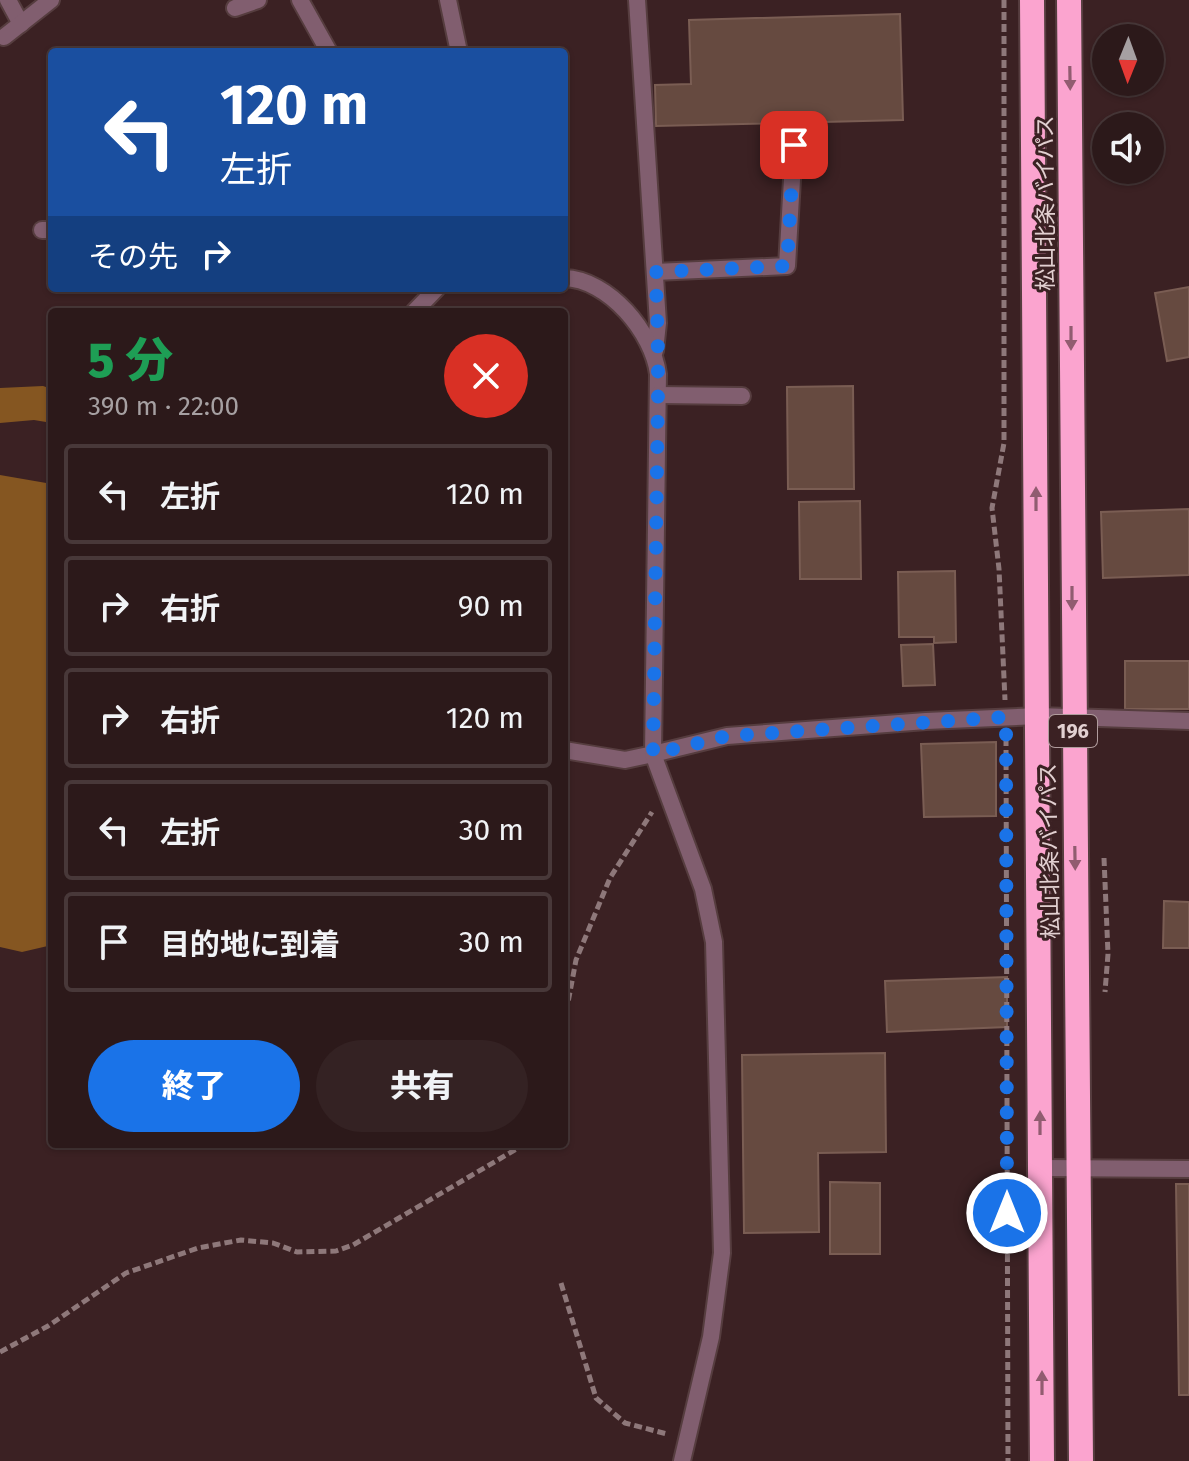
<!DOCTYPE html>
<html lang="ja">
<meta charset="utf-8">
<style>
body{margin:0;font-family:"Fira Sans","Noto Sans JP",sans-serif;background:#342223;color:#f1f3f6;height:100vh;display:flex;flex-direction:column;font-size:30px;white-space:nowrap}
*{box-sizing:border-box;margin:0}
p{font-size:26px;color:#a6a0a2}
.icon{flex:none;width:44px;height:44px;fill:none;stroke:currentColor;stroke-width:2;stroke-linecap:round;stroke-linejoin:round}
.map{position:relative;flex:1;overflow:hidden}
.panel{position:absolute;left:48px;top:308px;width:520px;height:840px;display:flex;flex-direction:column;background:#2c191a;border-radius:8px;box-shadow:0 2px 6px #0004,0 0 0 2px #483839}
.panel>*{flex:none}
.guide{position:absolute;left:48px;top:48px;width:520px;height:244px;border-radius:8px;box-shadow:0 2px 6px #0004,0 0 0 2px #483839;background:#1a4fa0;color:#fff;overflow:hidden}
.needle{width:52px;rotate:181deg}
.buttons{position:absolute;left:1092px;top:24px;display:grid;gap:16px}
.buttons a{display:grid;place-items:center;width:72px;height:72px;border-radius:50%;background:#2c191a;box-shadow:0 2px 6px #0004,0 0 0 2px #483839;font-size:40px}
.pin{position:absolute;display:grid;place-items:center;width:68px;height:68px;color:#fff;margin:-34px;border-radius:16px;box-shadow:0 4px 12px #0006}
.me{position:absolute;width:88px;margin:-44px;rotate:0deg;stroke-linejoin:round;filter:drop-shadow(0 0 6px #0008)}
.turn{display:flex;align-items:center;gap:28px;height:168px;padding:0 40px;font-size:36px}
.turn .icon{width:104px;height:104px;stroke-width:2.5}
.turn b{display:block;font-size:56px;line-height:68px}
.then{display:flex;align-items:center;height:76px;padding:0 40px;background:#0003;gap:16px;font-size:30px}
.round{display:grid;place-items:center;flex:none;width:84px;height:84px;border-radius:42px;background:#342223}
.summary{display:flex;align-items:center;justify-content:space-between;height:136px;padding:0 40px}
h1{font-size:48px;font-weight:800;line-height:60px;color:#1e9e55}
.button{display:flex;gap:16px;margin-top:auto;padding:16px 40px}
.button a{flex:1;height:92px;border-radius:48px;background:#1a73e8;color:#fff;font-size:32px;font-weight:800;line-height:92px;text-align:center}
.button a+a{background:#342223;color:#f1f3f6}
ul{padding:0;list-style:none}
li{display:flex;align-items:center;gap:24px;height:100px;margin:0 16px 12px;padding:0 24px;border:4px solid #483839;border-radius:8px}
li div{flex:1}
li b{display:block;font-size:30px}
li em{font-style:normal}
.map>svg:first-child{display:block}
.forest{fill:#855621}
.building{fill:#664a40;stroke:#7a5d53;stroke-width:2}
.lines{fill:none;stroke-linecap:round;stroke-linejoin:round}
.street-casing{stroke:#563d3f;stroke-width:20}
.highway-casing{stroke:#563d3f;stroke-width:28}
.path{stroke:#8e787a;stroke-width:5;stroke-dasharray:8 4;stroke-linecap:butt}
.street{stroke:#815e6f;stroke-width:16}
.highway{stroke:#fba4cf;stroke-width:24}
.oneway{fill:#915c70}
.route{stroke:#1a73e8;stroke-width:14;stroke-dasharray:0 25.2}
.labels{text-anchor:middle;stroke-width:6;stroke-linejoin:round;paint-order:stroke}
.shield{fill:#3b2123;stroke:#b09c9d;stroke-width:2}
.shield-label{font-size:20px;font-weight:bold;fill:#e2d0d1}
.street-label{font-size:22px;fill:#e2d0d1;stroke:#3b2123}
</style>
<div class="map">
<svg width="1189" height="1461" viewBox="0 0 1189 1461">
<rect width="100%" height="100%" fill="#3b2123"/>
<!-- forest -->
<g class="forest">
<path d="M 43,386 L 52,389 L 52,423 L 34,420 L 0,423 L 0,388 Z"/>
<path d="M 0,475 L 52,484 L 52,945 L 22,952 L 0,947 Z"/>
</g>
<!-- building -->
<g class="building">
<path d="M 900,14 L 903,120 L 656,126 L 655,85 L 691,84 L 689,20 Z"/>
<path d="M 1189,287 L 1189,357 L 1167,361 L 1155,293 Z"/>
<path d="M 853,386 L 854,489 L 788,489 L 787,387 Z"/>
<path d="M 860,501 L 861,579 L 800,579 L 799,502 Z"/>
<path d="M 1189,509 L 1189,575 L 1103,578 L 1101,512 Z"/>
<path d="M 955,571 L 956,642 L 934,643 L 934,637 L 899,637 L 898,572 Z"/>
<path d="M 933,644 L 935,685 L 903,686 L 901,645 Z"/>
<rect x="1125" y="661" width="64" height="48"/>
<path d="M 996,742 L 996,816 L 924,817 L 921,744 Z"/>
<path d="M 1164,901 L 1189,902 L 1189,948 L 1163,948 Z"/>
<path d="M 1007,977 L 1007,1027 L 887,1032 L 885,981 Z"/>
<path d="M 885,1053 L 886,1152 L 818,1153 L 819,1232 L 744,1233 L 742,1055 Z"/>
<path d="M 830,1182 L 880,1183 L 880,1254 L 830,1254 Z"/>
<path d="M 1176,1184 L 1189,1184 L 1189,1395 L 1179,1395 Z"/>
</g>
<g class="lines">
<defs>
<g id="street">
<path d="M 8,0 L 21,24"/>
<path d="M 300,0 L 329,52"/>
<path d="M 448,0 L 459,52"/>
<path d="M 637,0 L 658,323 L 655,351"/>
<path d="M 235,8 L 258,0"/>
<path d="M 4,37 L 51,0"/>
<path d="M 42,230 L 52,230"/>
<path d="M 655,272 L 787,266 L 794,145"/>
<path d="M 564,278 C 609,279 653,333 658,374 L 653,754 L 625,760 L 564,750"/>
<path d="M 414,312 L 437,288"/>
<path d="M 658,395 L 742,396"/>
<path d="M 1041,1168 L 1189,1169"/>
<path d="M 682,1461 L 711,1337 L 722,1253 L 714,942 L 703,889 L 653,754 L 727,736 L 926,721 L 1038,716 L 1189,721"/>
</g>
<g id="highway">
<path d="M 1032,0 L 1042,1461"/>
<path d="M 1069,0 L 1081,1461"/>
</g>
</defs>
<!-- street casing -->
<use href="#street" class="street-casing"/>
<!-- highway casing -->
<use href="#highway" class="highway-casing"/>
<!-- path -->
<g class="path">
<path d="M 1004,0 L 1004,443 L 992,508 L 999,569 L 1005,700"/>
<path d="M 1006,738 L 1008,1461"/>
<path d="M 1104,858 L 1108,954 L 1105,992"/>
<path d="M 564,1024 L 576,960 L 610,878 L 652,812"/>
<path d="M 561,1283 L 596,1398 L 625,1423 L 667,1434"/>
<path d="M 0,1352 L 48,1326 L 126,1273 L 198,1248 L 241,1240 L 273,1243 L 297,1252 L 336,1251 L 353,1245 L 525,1144"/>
</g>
<!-- street -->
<use href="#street" class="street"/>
<!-- highway -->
<use href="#highway" class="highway"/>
</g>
<!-- one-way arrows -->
<defs><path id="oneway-solid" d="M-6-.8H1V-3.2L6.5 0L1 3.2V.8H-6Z" transform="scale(2)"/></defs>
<g class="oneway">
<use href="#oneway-solid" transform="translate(1070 78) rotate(89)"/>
<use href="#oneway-solid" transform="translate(1071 338) rotate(90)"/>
<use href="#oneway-solid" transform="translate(1036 499) rotate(-90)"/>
<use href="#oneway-solid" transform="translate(1072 598) rotate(90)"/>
<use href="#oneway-solid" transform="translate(1075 858) rotate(89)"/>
<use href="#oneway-solid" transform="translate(1040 1123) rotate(-90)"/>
<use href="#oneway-solid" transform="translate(1042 1383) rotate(-90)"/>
</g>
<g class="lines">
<!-- route -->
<path class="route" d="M 794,145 L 787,266 L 655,272 C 658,313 658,354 658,395 L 653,754 L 727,736 L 1006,717 L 1007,1213"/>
</g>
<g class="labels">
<!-- shield labels -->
<rect class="shield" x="1049" y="715" width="48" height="32" rx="6"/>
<g class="shield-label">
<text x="1073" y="738">196</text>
</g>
<!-- street labels -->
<g class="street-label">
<text transform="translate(1045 203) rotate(-90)" y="8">松山北条バイパス</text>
<text transform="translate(1049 851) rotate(-91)" y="8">松山北条バイパス</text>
</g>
</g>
</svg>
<div class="buttons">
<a><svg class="needle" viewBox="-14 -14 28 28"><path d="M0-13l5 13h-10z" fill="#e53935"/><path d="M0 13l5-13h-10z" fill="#a6a0a2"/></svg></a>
<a><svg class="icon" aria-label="sound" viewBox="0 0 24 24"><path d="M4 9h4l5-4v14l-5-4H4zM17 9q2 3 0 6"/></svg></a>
</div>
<div class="pin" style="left:794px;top:145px;background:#d93025"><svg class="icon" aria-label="arrive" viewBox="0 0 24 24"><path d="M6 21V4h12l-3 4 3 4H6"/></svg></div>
<svg class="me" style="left:1007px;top:1213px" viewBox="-20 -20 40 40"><circle r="17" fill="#1a73e8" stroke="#fff" stroke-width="3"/><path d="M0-11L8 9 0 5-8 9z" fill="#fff"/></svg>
<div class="guide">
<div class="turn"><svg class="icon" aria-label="left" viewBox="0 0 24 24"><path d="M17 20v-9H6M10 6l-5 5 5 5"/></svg><div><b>120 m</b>左折</div></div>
<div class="then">その先<svg class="icon" aria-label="right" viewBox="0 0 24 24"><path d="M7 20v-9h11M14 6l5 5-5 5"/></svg></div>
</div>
<section class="panel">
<div class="summary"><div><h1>5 分</h1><p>390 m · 22:00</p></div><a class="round" style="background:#d93025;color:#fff"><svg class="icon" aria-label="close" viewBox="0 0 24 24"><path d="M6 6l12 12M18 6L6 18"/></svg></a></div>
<ul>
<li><svg class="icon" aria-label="left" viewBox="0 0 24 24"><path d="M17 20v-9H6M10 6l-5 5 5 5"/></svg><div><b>左折</b></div><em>120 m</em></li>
<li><svg class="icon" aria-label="right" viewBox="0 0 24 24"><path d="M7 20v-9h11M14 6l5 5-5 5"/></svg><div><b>右折</b></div><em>90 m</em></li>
<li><svg class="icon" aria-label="right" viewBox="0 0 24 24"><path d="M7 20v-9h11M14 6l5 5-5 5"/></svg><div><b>右折</b></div><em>120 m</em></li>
<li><svg class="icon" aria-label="left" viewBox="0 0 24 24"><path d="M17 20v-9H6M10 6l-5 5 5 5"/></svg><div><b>左折</b></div><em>30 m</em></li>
<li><svg class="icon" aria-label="arrive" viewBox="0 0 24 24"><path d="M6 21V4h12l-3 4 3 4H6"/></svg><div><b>目的地に到着</b></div><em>30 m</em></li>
</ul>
<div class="button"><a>終了</a><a>共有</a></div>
</section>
</div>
